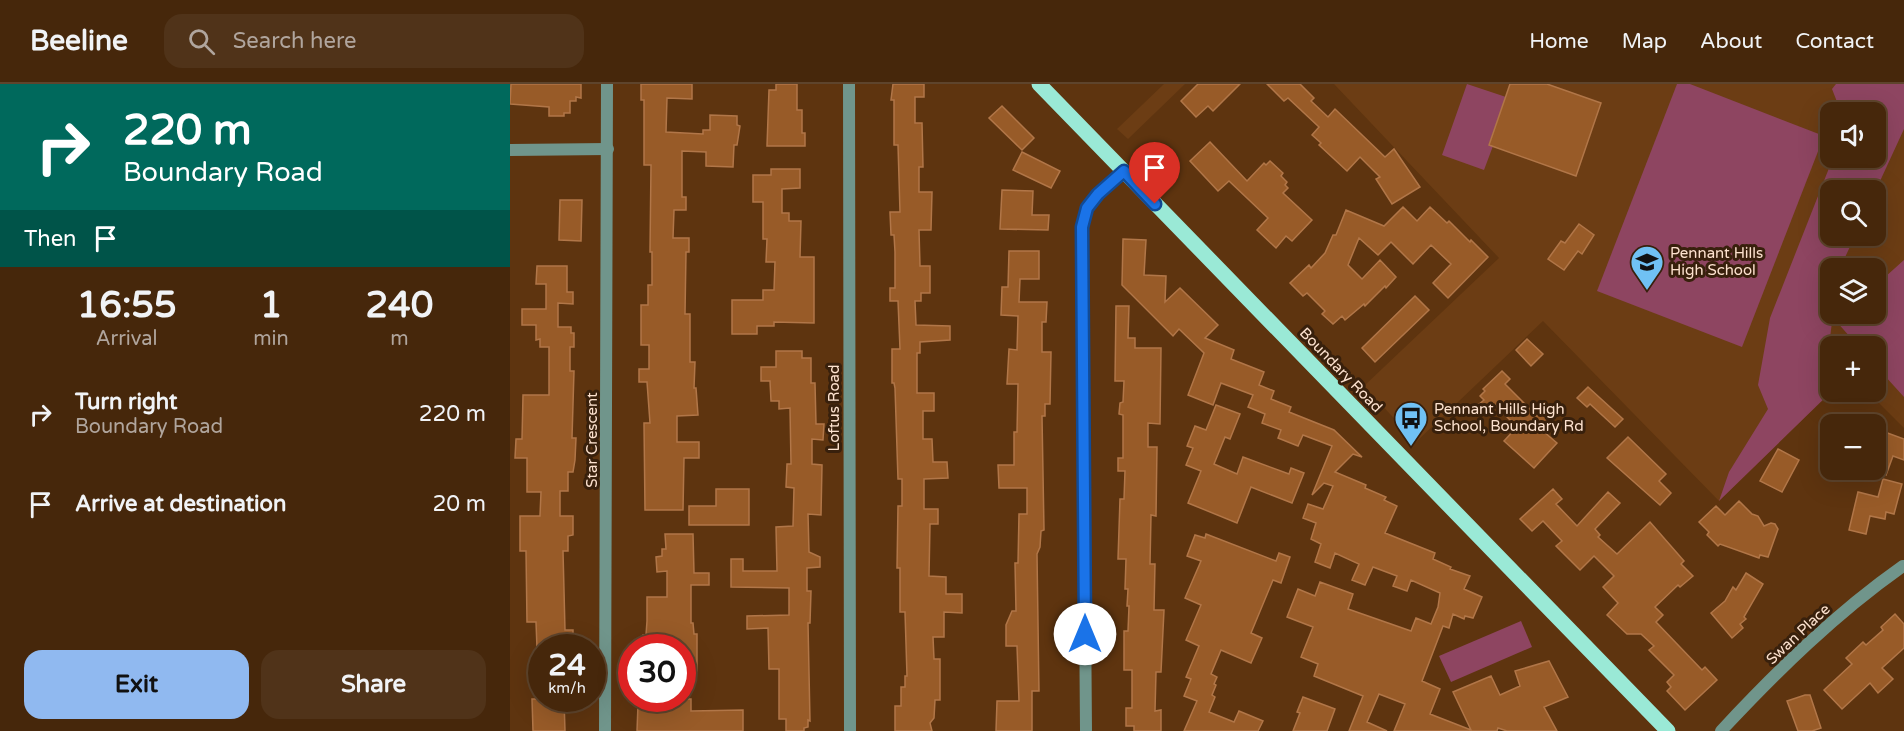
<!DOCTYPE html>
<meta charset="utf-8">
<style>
body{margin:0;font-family:"Varela Round",sans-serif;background:#503319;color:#f1f3f6;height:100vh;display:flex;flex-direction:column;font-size:22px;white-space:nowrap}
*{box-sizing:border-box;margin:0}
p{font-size:20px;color:#b0a59d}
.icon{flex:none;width:33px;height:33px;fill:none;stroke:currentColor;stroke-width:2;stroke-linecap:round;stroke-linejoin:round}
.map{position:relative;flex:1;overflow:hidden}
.drawer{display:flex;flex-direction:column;background:#46270b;width:510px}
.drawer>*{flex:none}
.hud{background:#00695c;color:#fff;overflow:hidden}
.buttons{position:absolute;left:1310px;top:18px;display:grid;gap:12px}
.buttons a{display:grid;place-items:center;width:66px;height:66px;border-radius:12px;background:#46270b;box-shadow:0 6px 24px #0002,0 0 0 2px #5e442c;font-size:30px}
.speed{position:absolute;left:18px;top:550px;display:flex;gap:12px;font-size:30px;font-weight:700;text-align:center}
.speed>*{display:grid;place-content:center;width:78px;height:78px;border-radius:50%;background:#46270b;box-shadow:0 6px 24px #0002,0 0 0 2px #5e442c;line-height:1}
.speed small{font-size:15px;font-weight:400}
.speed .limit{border:9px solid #d22;background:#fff;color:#111}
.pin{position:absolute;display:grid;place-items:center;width:51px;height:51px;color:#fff;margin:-62px -26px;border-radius:50% 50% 50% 0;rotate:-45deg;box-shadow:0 0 6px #0007}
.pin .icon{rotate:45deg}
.me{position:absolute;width:66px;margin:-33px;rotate:0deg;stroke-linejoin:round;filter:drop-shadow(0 0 4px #0008)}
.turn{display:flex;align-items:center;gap:21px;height:126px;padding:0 24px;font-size:27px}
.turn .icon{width:78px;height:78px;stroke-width:2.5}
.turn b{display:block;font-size:42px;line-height:51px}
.then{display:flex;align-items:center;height:57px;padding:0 24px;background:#0003;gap:12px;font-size:22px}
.eta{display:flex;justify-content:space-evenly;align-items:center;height:102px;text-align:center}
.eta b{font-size:36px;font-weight:800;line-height:42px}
.cta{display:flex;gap:12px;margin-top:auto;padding:12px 24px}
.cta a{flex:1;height:69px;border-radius:18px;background:#90b9f0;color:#111;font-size:24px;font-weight:800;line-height:69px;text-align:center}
.cta a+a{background:#503319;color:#f1f3f6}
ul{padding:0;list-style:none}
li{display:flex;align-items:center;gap:18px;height:90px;padding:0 24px}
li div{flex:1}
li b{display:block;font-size:22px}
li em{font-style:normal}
header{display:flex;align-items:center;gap:36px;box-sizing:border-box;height:84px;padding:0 30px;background:#46270b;border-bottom:2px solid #5e442c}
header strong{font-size:28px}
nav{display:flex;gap:33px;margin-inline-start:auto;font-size:21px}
.search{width:420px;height:54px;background:#503319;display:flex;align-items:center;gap:15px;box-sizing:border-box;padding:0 21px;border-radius:18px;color:#b0a59d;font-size:22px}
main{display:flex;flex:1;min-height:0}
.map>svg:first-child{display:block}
.built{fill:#6c3d14;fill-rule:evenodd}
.green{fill:#8e4561}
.building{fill:#985b28;stroke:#b17648;stroke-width:1.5}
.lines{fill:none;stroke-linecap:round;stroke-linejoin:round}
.minor{stroke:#70958b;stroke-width:12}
.primary{stroke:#9ae9d6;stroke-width:15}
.route-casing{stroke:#114b97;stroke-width:15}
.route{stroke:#1a73e8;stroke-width:10}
.labels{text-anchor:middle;stroke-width:6;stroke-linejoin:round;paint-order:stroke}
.poi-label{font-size:15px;fill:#fde2cf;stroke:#38200c;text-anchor:start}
.street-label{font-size:15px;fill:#fde2cf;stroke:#38200c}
</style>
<header>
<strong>Beeline</strong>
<div class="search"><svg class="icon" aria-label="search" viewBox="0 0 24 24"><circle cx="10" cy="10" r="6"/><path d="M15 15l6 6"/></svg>Search here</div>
<nav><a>Home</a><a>Map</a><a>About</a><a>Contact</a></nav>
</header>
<main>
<section class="drawer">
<div class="hud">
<div class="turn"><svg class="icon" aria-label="right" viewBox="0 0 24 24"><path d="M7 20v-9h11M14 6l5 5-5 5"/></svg><div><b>220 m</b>Boundary Road</div></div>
<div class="then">Then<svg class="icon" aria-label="arrive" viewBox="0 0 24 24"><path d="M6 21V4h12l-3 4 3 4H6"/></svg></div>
</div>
<div class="eta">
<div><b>16:55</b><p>Arrival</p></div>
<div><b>1</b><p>min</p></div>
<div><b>240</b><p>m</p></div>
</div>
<ul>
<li><svg class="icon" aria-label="right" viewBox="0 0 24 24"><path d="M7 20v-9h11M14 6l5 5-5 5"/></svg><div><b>Turn right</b><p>Boundary Road</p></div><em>220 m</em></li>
<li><svg class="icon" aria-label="arrive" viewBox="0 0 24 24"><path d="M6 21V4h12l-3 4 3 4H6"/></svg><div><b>Arrive at destination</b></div><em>20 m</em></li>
</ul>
<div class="cta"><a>Exit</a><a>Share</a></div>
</section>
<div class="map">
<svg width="1394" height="647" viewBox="0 0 1394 647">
<rect width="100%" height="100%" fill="#5e340f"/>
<!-- built -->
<g class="built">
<path d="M 654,0 L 675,0 L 618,55 L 607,45 Z"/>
<path d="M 824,0 L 1394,0 L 1394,344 L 1358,308 L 1365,308 L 1365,262 L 1320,262 L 1321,308 L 1209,417 L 1033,237 L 906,358 L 854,302 L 989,174 ZM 1320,28 L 1365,28 L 1365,74 L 1320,74 ZM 1320,106 L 1365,106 L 1365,152 L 1320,152 ZM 1320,184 L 1365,184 L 1365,230 L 1320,230 Z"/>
</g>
<!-- green -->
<g class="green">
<path d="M 957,0 L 996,13 L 979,60 L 983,62 L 974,86 L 932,71 Z"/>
<path d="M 1167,0 L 1180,0 L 1314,52 L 1232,263 L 1087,207 Z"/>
<path d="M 1326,0 L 1394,0 L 1394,45 L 1365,108 L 1365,106 L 1320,106 L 1320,152 L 1345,152 L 1330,184 L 1320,184 L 1320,230 L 1323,230 L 1319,262 L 1321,308 L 1209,417 L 1219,388 L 1258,325 L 1248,301 L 1260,234 L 1323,74 L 1365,74 L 1365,28 L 1331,28 L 1322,5 Z"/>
<path d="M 1394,176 L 1394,313 L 1365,281 L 1365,262 L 1348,262 L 1326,237 L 1334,230 L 1365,230 L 1365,202 Z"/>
<path d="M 1011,537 L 1022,563 L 941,598 L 929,572 Z"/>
</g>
<!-- building -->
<g class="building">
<path d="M 1,0 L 71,0 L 71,14 L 66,13 L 66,17 L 60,17 L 60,29 L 54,29 L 54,32 L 39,32 L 39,23 L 0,20 Z"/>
<path d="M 131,0 L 182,0 L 182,15 L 157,14 L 156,48 L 193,50 L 193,46 L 200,46 L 200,31 L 227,32 L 227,41 L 230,42 L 227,61 L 224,61 L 223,83 L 196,82 L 196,68 L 172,67 L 172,113 L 176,113 L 176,126 L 164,126 L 163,154 L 179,154 L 179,168 L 176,168 L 175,230 L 180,230 L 180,278 L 185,278 L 184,304 L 186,304 L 188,331 L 167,332 L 167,358 L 189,358 L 189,374 L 174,374 L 173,426 L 135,426 L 134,339 L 140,339 L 137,298 L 129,298 L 129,285 L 139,285 L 139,261 L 131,261 L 131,221 L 138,221 L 138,201 L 142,201 L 142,168 L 140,168 L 141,81 L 134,81 L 134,16 L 131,16 Z"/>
<path d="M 266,0 L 287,0 L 287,26 L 292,26 L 292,49 L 295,49 L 295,62 L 257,62 L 259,6 L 266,6 Z"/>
<path d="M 383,0 L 414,0 L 414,13 L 405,13 L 405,39 L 412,39 L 413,83 L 409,83 L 409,108 L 422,108 L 421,146 L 409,146 L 410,182 L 420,182 L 420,209 L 411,209 L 411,217 L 405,217 L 406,241 L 440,242 L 440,256 L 410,258 L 410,269 L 407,269 L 407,309 L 424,309 L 424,327 L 413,327 L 413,355 L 422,355 L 423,378 L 437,378 L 438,394 L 414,395 L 414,425 L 428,425 L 428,440 L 420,440 L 419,492 L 436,493 L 436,510 L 452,510 L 452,529 L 434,528 L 434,553 L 423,553 L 424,575 L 430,575 L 430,616 L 425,616 L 424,634 L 420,639 L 422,647 L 385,647 L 385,622 L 391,622 L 391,603 L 395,603 L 395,592 L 397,592 L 395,528 L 390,528 L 390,484 L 387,484 L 388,422 L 392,422 L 392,395 L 388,395 L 385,304 L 384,299 L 382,299 L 382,265 L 390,265 L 388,217 L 380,217 L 380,204 L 385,204 L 385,168 L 384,151 L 381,151 L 380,128 L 390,128 L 388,61 L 384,61 L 384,16 L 381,16 Z"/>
<path d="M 688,0 L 730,0 L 703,27 L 698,22 L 686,33 L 671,17 Z"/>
<path d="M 757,0 L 790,0 L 804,14 L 801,17 L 818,33 L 825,25 L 875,73 L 884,65 L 910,103 L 882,120 L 866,95 L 870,93 L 850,73 L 837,87 L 809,61 L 811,59 L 802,51 L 809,43 L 778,14 L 774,17 Z"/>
<path d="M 1000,0 L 1037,0 L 1091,19 L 1066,92 L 979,61 Z"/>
<path d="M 492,22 L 524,54 L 512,66 L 479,34 Z"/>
<path d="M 700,58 L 737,97 L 754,79 L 756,81 L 760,77 L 773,89 L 771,92 L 777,98 L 775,101 L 778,104 L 773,109 L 802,136 L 782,157 L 776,152 L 766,164 L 747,146 L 758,134 L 719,97 L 708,107 L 680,77 Z"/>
<path d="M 512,68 L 550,87 L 541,104 L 503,86 Z"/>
<path d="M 261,85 L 290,85 L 290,104 L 272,105 L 272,129 L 279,129 L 279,137 L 291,137 L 290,173 L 304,173 L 304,239 L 264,238 L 264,242 L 247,242 L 247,250 L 222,250 L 222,216 L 253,216 L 253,206 L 264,206 L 265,178 L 256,178 L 257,155 L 253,155 L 253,118 L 243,118 L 243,91 L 261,91 Z"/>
<path d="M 492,106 L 523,107 L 522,131 L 539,131 L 538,146 L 490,145 Z"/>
<path d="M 50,116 L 72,116 L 71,157 L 49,156 Z"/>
<path d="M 893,123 L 907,137 L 920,123 L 937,139 L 939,137 L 960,158 L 961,156 L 978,173 L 938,214 L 923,199 L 941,180 L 921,161 L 903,180 L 881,158 L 868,171 L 849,154 L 838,181 L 852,195 L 870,176 L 886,193 L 876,204 L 875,202 L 855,222 L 854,220 L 835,236 L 832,232 L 823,240 L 812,230 L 815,227 L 797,209 L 793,212 L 780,199 L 799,181 L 801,184 L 815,169 L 823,151 L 826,151 L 836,126 L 874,142 Z"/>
<path d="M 1069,140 L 1084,151 L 1072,170 L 1068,167 L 1054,186 L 1038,175 L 1051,157 L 1055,159 Z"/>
<path d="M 613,155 L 636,156 L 634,191 L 656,192 L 655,218 L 670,204 L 708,241 L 695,254 L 724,266 L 721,275 L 754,288 L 749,301 L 764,307 L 761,315 L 781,323 L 779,328 L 824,346 L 852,373 L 843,370 L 825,388 L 856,401 L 855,404 L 876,413 L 874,416 L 887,422 L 875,449 L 925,469 L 923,475 L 941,483 L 940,485 L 960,492 L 954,505 L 972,513 L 963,534 L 955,532 L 954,535 L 943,530 L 939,544 L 933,542 L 912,597 L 930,605 L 920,630 L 961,646 L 943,608 L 981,592 L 990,611 L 1010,602 L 1005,587 L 1039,577 L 1058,613 L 1034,623 L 1047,647 L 997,647 L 988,644 L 987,647 L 884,647 L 895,620 L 869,610 L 857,638 L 877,647 L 839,647 L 853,612 L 804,592 L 808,580 L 791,573 L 803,543 L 777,533 L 788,505 L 805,512 L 810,498 L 843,510 L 838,525 L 901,547 L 906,534 L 921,540 L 928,523 L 930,509 L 901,496 L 897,507 L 883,502 L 887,492 L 863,483 L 855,501 L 842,496 L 849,480 L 825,469 L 820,484 L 805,478 L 811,460 L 801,455 L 806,439 L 793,434 L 798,420 L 813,425 L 823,402 L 814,399 L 802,411 L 822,362 L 793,351 L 788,362 L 768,354 L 771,346 L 752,339 L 755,330 L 738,323 L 743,311 L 711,299 L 703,321 L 678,311 L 694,269 L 669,245 L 663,252 L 612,201 Z"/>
<path d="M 499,167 L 529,167 L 529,195 L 510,195 L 509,218 L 537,218 L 536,238 L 532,238 L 532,268 L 541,268 L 540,320 L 535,320 L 535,332 L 532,332 L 534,446 L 531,447 L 530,463 L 527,470 L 529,607 L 522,607 L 522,647 L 486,647 L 487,617 L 509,617 L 507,562 L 496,562 L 496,541 L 502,527 L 506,527 L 505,479 L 508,479 L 509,430 L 517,430 L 517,404 L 489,404 L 488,381 L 504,381 L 504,348 L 507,348 L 508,300 L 497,300 L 499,265 L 507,266 L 508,232 L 491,231 L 492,203 L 498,203 Z"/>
<path d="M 27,182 L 57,182 L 57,208 L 63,208 L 63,220 L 48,219 L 48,243 L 61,243 L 61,249 L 64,249 L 64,263 L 60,263 L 60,287 L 64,287 L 62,354 L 66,354 L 65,376 L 63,388 L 58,388 L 58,407 L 50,407 L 50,432 L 63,432 L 63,451 L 58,452 L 58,467 L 53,467 L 55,546 L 63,546 L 63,564 L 27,564 L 26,538 L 17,538 L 16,467 L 10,467 L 10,432 L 30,432 L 31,408 L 17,408 L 17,374 L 5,374 L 6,355 L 12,355 L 13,311 L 39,311 L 39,263 L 30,263 L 30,255 L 26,256 L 26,241 L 12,241 L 12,225 L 36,225 L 36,200 L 26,200 Z"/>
<path d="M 905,212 L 919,226 L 865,278 L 852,264 Z"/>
<path d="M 606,222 L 619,222 L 618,254 L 625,254 L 625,264 L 651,264 L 650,340 L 638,339 L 638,363 L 647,363 L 646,432 L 641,431 L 640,480 L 645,480 L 644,526 L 654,526 L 651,588 L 646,588 L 645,627 L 651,626 L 651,647 L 624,647 L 624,642 L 616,642 L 616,624 L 622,624 L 622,586 L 614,586 L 614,547 L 618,547 L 619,522 L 617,522 L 618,505 L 615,505 L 616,475 L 608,475 L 610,415 L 614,415 L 615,387 L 608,387 L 608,374 L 613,374 L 613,331 L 609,330 L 610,319 L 613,318 L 614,297 L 605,297 Z"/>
<path d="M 1017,255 L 1033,270 L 1021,282 L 1006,266 Z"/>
<path d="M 266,267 L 292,267 L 292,274 L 301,274 L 301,299 L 305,299 L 306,340 L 314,340 L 313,356 L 302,355 L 302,380 L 312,381 L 311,431 L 298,430 L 299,468 L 310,473 L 310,483 L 297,484 L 297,507 L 301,507 L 300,539 L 298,539 L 300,637 L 298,636 L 298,643 L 294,644 L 294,647 L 276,647 L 276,635 L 269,635 L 269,585 L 259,585 L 258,544 L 237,545 L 237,532 L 279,531 L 279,504 L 221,503 L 221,475 L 233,475 L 233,487 L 267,487 L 266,443 L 283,442 L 284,404 L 276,403 L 277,380 L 281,380 L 280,324 L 269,325 L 269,317 L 261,317 L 260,297 L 251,297 L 251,283 L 266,283 Z"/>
<path d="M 992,287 L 1000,295 L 995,300 L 1027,332 L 1031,328 L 1042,338 L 1033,347 L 1047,359 L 1024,384 L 994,357 L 1007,343 L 985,321 L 976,329 L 968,321 L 974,316 L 970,312 L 975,307 L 973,305 Z"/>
<path d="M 1078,303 L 1113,335 L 1105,343 L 1080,320 L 1077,323 L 1067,314 Z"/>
<path d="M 706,321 L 730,330 L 720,355 L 715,353 L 704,380 L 727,390 L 733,373 L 779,390 L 781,384 L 794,389 L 782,419 L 741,403 L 727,439 L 678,419 L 691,387 L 676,381 L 683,364 L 677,362 L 685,342 L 696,346 Z"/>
<path d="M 1372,347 L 1394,355 L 1394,376 L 1383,372 L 1376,391 L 1365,387 L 1365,367 Z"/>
<path d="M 1118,353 L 1156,390 L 1149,397 L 1161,409 L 1150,421 L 1097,374 Z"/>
<path d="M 1268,365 L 1289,376 L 1272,408 L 1250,397 Z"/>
<path d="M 1373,395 L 1392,400 L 1384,430 L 1376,428 L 1375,435 L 1360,432 L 1356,450 L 1339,446 L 1348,408 L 1368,413 Z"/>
<path d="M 206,405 L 239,405 L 239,441 L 179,441 L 179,422 L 206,422 Z"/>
<path d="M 1043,405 L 1052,415 L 1046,420 L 1067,442 L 1098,408 L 1110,419 L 1085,445 L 1090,451 L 1088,453 L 1107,470 L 1140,438 L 1174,477 L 1171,480 L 1183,492 L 1170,503 L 1168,501 L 1145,523 L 1153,531 L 1146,538 L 1192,586 L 1195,583 L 1207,596 L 1175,626 L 1157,607 L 1161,603 L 1157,598 L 1164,591 L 1139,566 L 1144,562 L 1131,550 L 1117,550 L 1097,531 L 1108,519 L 1093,503 L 1104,492 L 1084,472 L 1070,486 L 1046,462 L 1052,457 L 1033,437 L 1022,447 L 1010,435 Z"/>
<path d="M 1229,417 L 1242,430 L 1248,432 L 1254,442 L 1261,439 L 1265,440 L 1268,445 L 1258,473 L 1250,471 L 1249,474 L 1210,460 L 1208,462 L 1197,451 L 1199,448 L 1189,438 L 1206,422 L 1215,431 Z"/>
<path d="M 155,450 L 183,450 L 184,489 L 199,489 L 199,501 L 181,501 L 181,539 L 183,539 L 184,550 L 187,550 L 187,587 L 172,587 L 172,564 L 133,564 L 133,551 L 136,551 L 137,537 L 137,513 L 157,513 L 157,487 L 147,488 L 146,473 L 152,472 L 152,465 L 156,465 Z"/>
<path d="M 696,450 L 766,477 L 769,469 L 780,473 L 771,499 L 763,496 L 741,549 L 752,554 L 741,579 L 711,566 L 701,590 L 707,593 L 704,600 L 706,601 L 702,611 L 705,613 L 699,628 L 724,638 L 729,627 L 753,637 L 748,647 L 674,647 L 687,617 L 674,612 L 681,595 L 676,593 L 689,562 L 676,556 L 691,521 L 675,514 L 691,477 L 677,472 L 685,451 L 695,454 Z"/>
<path d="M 1236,489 L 1253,500 L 1234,533 L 1236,535 L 1230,540 L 1233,544 L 1222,554 L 1201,529 L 1215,517 L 1223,503 L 1226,506 Z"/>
<path d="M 1385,530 L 1394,540 L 1394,564 L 1372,584 L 1383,595 L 1368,609 L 1360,599 L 1332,625 L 1314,606 L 1342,580 L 1336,574 L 1353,558 L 1356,561 L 1373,546 L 1371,543 Z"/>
<path d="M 1295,611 L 1300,611 L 1311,644 L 1302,647 L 1288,647 L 1277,617 Z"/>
<path d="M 793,613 L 825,625 L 817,647 L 783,647 L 790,629 L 787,628 Z"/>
<path d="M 22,615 L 54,615 L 55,647 L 23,647 Z"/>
<path d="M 141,615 L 181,615 L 181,627 L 233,626 L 233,647 L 127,647 L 128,621 L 141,621 Z"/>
</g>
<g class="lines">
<!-- minor -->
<g class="minor">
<path d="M 339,0 L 340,647"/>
<path d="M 0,66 L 98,65"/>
<path d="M 576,646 L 572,143 L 577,124 L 588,110 L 613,87"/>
<path d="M 95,647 L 97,0"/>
<path d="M 1211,647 C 1266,588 1326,529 1393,482"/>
</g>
<!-- primary -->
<path class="primary" d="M 529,0 L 1158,647"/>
</g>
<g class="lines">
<defs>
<path id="route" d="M 575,550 L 572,143 L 577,124 L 588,110 L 614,87 L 645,120"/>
</defs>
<!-- route casing -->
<use href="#route" class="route-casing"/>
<!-- route -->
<use href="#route" class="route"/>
</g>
<!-- icons -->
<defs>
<symbol id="school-pin" viewBox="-11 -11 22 30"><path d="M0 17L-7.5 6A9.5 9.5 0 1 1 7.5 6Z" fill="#70c1f4" stroke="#38200c"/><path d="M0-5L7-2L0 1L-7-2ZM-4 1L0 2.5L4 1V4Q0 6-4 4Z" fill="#111"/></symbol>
<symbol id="bus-pin" viewBox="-11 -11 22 30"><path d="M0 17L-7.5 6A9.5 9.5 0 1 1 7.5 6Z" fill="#70c1f4" stroke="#38200c"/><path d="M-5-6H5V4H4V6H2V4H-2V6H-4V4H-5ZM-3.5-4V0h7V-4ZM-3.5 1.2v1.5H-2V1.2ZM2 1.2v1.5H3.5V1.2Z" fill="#111"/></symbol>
</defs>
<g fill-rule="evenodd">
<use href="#school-pin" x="1118" y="159" width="38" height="52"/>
<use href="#bus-pin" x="882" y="315" width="38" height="52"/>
</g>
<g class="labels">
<!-- poi labels -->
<g class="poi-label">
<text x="1160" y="174">Pennant Hills<tspan x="1160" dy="17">High School</tspan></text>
<text x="924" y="330">Pennant Hills High<tspan x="924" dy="17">School, Boundary Rd</tspan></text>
</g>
<!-- street labels -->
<g class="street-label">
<text transform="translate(831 286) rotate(46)" y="5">Boundary Road</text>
<text transform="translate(324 324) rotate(-90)" y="5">Loftus Road</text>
<text transform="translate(82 356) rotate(-90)" y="5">Star Crescent</text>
<text transform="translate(1288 550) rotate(-43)" y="5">Swan Place</text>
</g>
</g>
</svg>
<div class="buttons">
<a><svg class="icon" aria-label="sound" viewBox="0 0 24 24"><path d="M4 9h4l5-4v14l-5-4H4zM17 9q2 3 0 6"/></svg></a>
<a><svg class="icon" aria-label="search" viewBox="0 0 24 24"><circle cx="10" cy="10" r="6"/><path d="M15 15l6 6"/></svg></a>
<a><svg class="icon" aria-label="layers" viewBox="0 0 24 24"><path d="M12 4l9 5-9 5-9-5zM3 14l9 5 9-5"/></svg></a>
<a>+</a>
<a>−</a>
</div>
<div class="speed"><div>24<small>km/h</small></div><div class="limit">30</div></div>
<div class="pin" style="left:645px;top:120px;background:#d93025"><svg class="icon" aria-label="arrive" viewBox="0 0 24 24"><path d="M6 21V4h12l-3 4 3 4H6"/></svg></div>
<svg class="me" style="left:575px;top:550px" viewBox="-20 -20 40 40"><circle r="19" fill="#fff"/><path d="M0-13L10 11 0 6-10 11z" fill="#1a73e8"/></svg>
</div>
</main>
